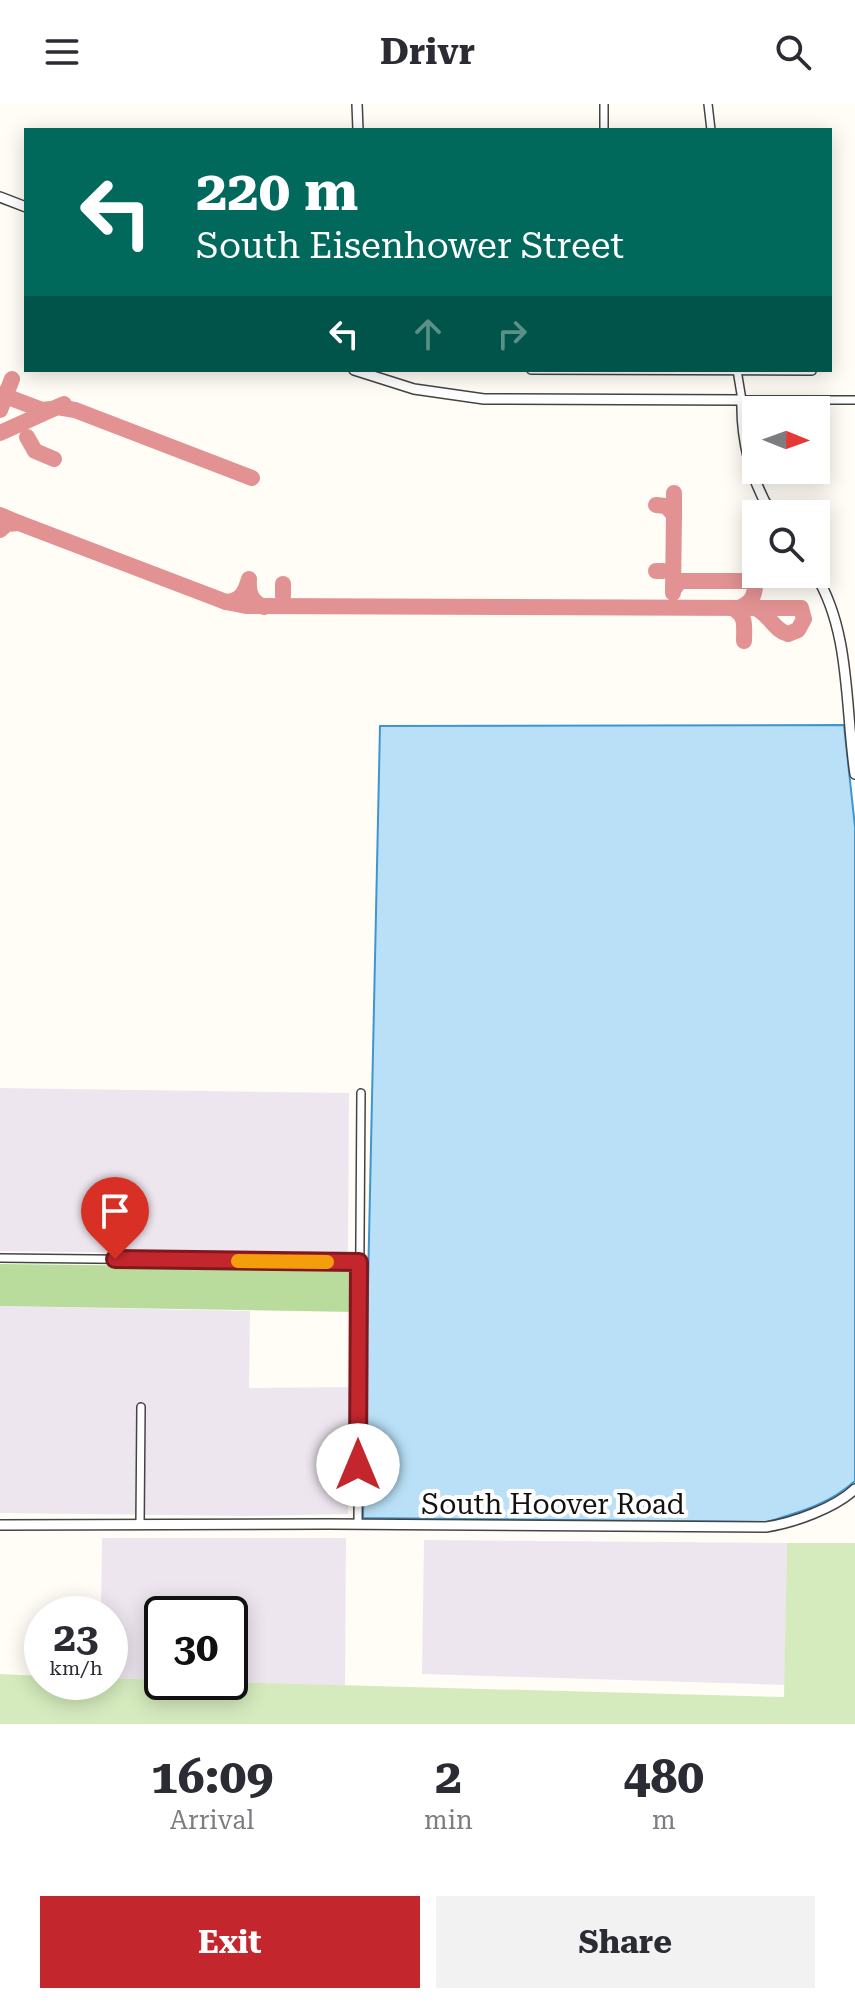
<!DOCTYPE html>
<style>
body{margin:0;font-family:"Roboto Serif",serif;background:#f2f2f3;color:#2b2b33;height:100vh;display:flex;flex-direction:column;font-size:30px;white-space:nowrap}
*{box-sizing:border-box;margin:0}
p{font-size:26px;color:#7c7c81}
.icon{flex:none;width:44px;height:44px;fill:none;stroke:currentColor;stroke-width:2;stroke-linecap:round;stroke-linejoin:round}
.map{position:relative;height:1620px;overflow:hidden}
.details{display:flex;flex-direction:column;background:#fff;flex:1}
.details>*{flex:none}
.guide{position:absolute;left:24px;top:24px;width:808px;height:244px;border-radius:0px;box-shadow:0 4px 20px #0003;background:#00695c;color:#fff;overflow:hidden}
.needle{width:52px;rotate:91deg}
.buttons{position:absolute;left:742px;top:292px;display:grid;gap:16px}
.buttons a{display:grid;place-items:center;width:88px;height:88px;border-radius:0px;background:#fff;box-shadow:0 4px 20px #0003;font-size:40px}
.speed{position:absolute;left:24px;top:1492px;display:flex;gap:16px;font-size:40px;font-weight:700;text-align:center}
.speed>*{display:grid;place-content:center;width:104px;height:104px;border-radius:50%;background:#fff;box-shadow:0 4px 20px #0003;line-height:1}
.speed small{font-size:20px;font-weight:400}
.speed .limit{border:4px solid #111;border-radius:12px;background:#fff;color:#111}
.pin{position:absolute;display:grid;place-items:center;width:68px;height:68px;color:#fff;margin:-82px -34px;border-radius:50% 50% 50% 0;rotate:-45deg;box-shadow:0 0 8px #0007}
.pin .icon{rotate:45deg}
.me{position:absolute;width:88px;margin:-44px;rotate:0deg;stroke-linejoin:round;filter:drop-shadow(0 0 6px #0008)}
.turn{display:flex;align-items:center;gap:28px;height:168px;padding:0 40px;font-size:36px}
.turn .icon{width:104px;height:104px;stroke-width:2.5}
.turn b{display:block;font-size:56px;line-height:68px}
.lanes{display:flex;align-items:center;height:76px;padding:0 40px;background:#0003;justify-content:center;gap:40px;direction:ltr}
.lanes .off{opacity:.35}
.eta{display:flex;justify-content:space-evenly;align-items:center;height:136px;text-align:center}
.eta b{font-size:48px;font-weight:700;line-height:56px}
.cta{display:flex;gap:16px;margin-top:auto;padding:16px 40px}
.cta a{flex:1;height:92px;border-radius:0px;background:#c4262e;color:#fff;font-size:32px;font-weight:700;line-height:92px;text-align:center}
.cta a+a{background:#f2f2f3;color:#2b2b33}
header{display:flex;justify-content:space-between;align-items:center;height:104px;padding:0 40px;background:#fff;font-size:36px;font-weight:700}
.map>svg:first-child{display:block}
.industrial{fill:#eee6ef}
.green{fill:#d5ebbd}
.forest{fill:#b9dc9c}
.water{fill:#b9e0f7;stroke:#3f96cf;stroke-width:2}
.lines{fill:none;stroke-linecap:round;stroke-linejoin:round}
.taxiway{stroke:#e29292;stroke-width:16}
.minor-casing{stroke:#444;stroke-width:10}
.tertiary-casing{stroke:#444;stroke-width:12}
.minor{stroke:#fff;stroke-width:7}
.tertiary{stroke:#fff;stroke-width:9}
.route-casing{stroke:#7f191e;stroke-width:20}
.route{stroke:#c4262e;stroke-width:14}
.slow{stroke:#f59e0b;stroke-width:14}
.labels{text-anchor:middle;stroke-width:8;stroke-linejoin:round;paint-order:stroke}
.street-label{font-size:28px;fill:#111;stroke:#fff}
</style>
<header><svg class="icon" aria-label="menu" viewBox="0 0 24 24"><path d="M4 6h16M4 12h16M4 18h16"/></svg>Drivr<svg class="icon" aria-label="search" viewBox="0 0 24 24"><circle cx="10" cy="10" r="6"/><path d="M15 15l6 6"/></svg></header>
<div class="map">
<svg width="855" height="1620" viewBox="0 0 855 1620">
<rect width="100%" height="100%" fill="#fffdf5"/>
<!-- industrial -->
<g class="industrial">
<path d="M 0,984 L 349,989 L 348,1152 L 0,1147 Z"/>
<path d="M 0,1202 L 250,1207 L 249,1284 L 349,1283 L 348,1410 L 248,1412 L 0,1409 Z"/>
<path d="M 102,1434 L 346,1434 L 345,1582 L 223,1578 L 230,1578 L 230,1510 L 162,1510 L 162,1576 L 110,1574 L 110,1510 L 101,1510 Z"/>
<path d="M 424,1436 L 787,1439 L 785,1581 L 422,1570 Z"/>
</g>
<!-- green -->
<path class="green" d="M 787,1439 L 855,1439 L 855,1620 L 0,1620 L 0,1570 L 42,1572 L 42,1578 L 110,1578 L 110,1574 L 162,1576 L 162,1578 L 223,1578 L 784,1593 Z"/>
<!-- forest -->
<path class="forest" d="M 0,1160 L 354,1164 L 355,1208 L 0,1202 Z"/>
<!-- water -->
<path class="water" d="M 844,621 L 855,723 L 855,1377 C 828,1401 800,1408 767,1418 L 363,1414 L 380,622 Z"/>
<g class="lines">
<!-- taxiway -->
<g class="taxiway">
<path d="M 0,290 L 42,306 L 51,305"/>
<path d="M 57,303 L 75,306 L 252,374"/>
<path d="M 0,306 L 12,275"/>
<path d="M 0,329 L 64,300"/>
<path d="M 27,333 L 35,347 L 54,355"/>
<path d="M 656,401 L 666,402 L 674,411 L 674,389"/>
<path d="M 0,411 L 19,419 L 7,420 L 0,426"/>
<path d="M 19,419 L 226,498 L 246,502 L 755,504 C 770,510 773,526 788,530 L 798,526 L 804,515 L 801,504 L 755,504"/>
<path d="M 656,467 L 663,467"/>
<path d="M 674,485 L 680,477 L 752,477 L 755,481 C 755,493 750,499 739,504"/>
<path d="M 673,489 L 674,411"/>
<path d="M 283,492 L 283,480"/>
<path d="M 226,498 C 241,497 245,489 249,475 C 248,489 251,497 264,503"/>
<path d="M 732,504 C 747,511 744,522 744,537"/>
</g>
<defs>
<g id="minor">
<path d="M 708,0 L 711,26"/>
<path d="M 604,26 L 604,0"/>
<path d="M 531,266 L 812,267"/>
<path d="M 737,266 L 742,296 L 855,296"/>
<path d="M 0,1154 L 359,1158"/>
<path d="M 358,1420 L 361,989"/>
<path d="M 140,1421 L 141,1303"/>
</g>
<g id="tertiary">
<path d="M 357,0 L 358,26"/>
<path d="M 0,93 L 26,103"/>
<path d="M 354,266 L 414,285 L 484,295 L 742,296 C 741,336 751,377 772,410"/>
<path d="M 815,470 C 851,527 845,605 855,670"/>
<path d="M 0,1421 L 329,1420 L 766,1423 C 793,1419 835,1404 855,1385"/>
</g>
</defs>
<!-- minor casing -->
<use href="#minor" class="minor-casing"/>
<!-- tertiary casing -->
<use href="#tertiary" class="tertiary-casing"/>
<!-- minor -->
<use href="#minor" class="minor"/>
<!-- tertiary -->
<use href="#tertiary" class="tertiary"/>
</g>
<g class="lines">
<defs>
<path id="route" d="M 115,1155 L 359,1158 L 358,1361"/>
</defs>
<!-- route casing -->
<use href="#route" class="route-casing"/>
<!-- route -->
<use href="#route" class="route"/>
<!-- slow -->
<path class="slow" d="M 238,1157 L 327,1158"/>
</g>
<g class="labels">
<!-- street labels -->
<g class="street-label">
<text x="553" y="1410">South Hoover Road</text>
</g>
</g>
</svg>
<div class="buttons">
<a><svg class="needle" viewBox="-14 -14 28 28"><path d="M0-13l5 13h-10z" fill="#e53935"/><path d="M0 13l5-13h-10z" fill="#7c7c81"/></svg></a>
<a><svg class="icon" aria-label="search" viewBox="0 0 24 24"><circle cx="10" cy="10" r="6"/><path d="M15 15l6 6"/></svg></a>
</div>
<div class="speed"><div>23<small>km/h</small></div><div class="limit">30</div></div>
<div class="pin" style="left:115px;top:1155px;background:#d93025"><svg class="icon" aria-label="arrive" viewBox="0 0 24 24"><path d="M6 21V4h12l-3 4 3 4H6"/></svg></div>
<svg class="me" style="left:358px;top:1361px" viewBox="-20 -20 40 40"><circle r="19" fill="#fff"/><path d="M0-13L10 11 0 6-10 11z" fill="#c4262e"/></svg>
<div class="guide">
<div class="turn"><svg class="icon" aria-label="left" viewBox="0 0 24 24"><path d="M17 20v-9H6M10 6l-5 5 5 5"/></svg><div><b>220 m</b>South Eisenhower Street</div></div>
<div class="lanes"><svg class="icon" aria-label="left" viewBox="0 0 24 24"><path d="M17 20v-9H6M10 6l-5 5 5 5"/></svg><svg class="icon off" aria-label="ahead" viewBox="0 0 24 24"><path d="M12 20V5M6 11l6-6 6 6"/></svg><svg class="icon off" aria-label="right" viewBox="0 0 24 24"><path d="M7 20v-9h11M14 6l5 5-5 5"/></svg></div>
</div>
</div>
<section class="details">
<div class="eta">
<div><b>16:09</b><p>Arrival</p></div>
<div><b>2</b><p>min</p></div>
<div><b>480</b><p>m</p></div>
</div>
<div class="cta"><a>Exit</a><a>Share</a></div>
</section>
